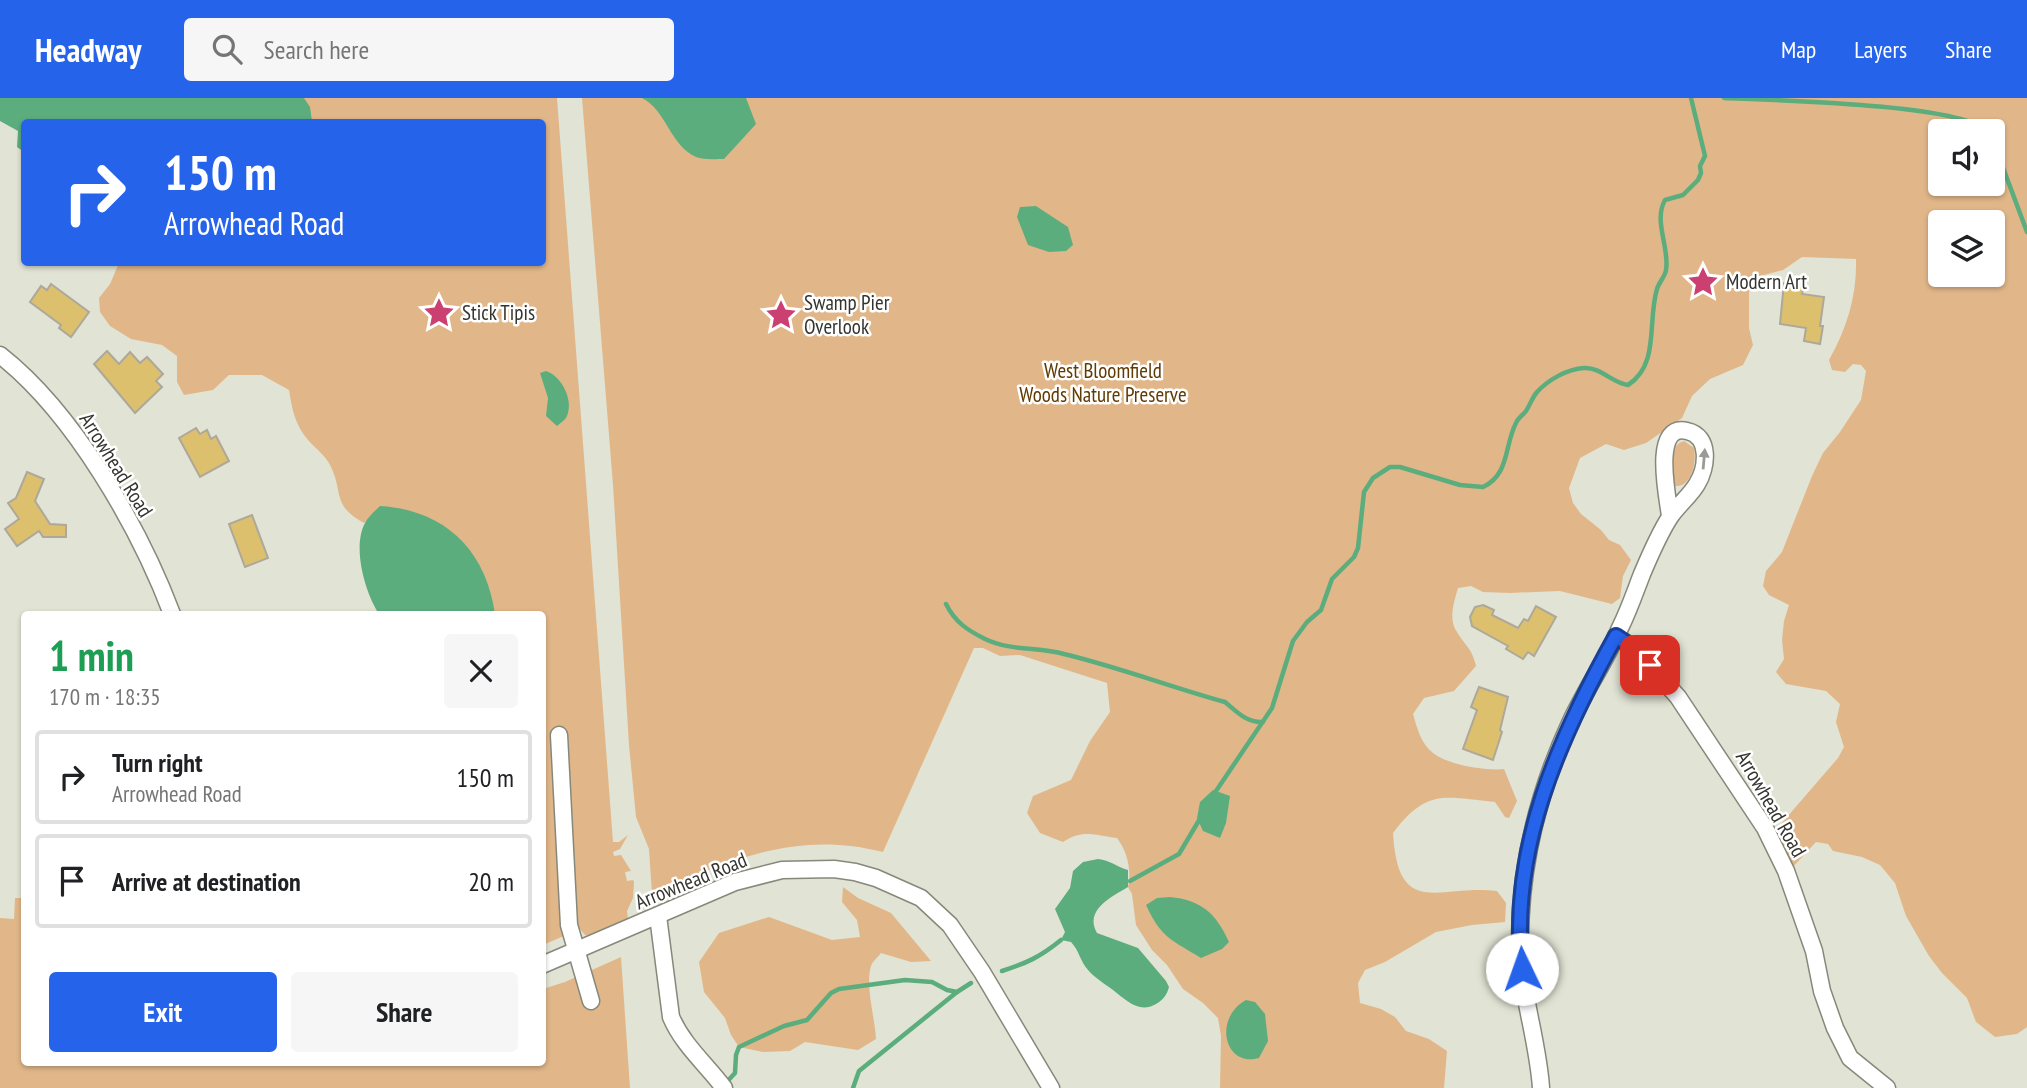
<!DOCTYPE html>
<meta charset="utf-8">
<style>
body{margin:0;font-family:"PT Sans Narrow",sans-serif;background:#f6f6f6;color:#202124;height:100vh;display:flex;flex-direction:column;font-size:26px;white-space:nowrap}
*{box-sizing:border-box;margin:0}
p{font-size:23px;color:#757577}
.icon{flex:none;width:38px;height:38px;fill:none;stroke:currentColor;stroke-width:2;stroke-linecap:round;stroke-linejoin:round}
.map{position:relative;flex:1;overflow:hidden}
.side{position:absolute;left:21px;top:513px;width:525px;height:455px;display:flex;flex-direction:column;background:#fff;border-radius:7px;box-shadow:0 2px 5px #0004}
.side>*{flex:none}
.guide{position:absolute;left:21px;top:21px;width:525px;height:147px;border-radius:7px;box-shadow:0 2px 5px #0004;background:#2563eb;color:#fff;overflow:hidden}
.controls{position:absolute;left:1928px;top:21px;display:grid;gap:14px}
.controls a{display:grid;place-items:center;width:77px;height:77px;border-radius:7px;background:#fff;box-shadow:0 2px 5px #0004;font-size:35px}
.pin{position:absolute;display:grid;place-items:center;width:60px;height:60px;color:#fff;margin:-30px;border-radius:14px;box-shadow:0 4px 10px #0006}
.me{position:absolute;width:77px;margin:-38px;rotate:357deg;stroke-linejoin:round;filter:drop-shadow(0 0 5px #0008)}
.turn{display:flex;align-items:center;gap:24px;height:147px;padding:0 28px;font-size:32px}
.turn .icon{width:91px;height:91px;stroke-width:2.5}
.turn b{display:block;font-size:49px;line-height:60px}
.round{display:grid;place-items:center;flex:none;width:74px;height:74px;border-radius:7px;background:#f6f6f6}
.summary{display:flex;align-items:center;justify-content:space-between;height:119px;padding:0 28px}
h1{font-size:42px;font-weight:800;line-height:52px;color:#1e9e55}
.action{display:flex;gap:14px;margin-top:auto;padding:14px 28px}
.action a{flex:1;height:80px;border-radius:7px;background:#2563eb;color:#fff;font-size:28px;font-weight:800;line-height:80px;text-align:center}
.action a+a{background:#f6f6f6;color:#202124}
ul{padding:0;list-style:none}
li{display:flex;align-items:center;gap:21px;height:94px;margin:0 14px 10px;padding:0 14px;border:4px solid #e0e0e0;border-radius:7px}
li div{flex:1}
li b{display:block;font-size:26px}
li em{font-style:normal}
header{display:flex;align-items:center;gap:42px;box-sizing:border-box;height:98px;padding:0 35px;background:#2563eb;color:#fff}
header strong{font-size:33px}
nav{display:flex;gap:38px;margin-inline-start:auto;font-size:24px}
.search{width:490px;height:63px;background:#f6f6f6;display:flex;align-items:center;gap:18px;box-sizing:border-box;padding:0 24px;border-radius:7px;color:#757577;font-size:26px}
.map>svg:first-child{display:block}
.green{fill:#e1b789;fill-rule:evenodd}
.water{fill:#5cad7e}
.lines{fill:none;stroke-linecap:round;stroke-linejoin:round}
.stream{stroke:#5cad7e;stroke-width:4.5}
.building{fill:#ddc06d;stroke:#ada89a;stroke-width:2}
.minor-casing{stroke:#86887a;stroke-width:19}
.minor{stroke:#fff;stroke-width:16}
.oneway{fill:#9a9a97}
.route-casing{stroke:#184099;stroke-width:18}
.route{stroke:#2563eb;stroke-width:12}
.labels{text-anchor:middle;stroke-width:5;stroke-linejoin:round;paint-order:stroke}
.poi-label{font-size:21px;fill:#34352f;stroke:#fff;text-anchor:start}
.park-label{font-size:21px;fill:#603a02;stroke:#fff}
.street-label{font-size:21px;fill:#34352f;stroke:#fff}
</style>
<header>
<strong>Headway</strong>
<div class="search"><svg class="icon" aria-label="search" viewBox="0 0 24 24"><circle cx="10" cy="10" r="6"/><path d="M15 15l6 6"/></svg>Search here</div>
<nav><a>Map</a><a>Layers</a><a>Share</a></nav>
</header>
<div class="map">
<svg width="2027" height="990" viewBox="0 0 2027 990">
<rect width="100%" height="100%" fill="#e1e3d4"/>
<!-- green -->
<g class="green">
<path d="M 126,0 L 557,0 L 613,744 L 619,744 L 628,737 L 620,751 L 613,754 L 614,758 L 621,757 L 631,773 L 625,774 L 627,783 L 633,782 L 634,784 L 633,800 L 627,813 L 628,821 L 591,838 L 585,837 L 580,831 L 543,847 L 542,516 L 441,516 L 369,420 L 364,425 C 331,407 344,394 330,367 C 326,358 315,350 308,342 C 295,327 292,311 289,292 L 262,277 L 229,277 L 213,292 L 184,297 L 177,284 L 177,258 L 162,247 L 131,241 L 110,228 L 100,214 L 99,200 L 110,186 L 119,165 L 542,164 L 542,24 L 143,24 Z"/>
<path d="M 582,0 L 2027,0 L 2027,929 L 2017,936 L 1995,939 L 1976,924 L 1967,900 L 1942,875 L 1929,858 L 1906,818 L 1895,785 L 1880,767 L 1862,759 L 1833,753 L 1828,746 L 1816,744 L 1791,771 L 1775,733 L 1838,660 L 1844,649 L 1836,624 L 1840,606 L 1826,593 L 1786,586 L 1776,574 L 1784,561 L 1782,542 L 1784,523 L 1789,507 L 1769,497 L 1763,488 L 1766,473 L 1782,454 L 1812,378 L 1823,355 L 1840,334 L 1861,302 L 1866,273 L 1861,267 L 1853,266 L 1845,274 L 1832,272 L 1829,262 C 1847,230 1857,198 1856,161 L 1802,159 L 1783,172 L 1760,178 L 1749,194 L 1749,230 L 1753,247 L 1743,267 L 1710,281 L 1692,298 L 1682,320 L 1646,345 L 1624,352 L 1606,346 L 1580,360 L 1569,390 L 1573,405 L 1581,416 L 1601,432 L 1609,442 L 1620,447 L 1631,462 L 1623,478 L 1620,500 L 1612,506 L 1560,493 L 1510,495 L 1483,494 L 1471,488 L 1458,490 C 1454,504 1448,522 1457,534 C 1466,549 1472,550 1476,568 L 1454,593 L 1424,600 L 1413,616 C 1417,630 1421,646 1433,655 C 1448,667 1486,673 1504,671 L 1517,703 L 1509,720 L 1505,719 L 1495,704 C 1444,699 1427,690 1393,735 C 1398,822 1439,786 1497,793 L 1506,805 L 1505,824 L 1472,827 L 1436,834 L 1385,864 L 1365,872 L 1358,885 L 1360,905 L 1381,911 L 1395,919 L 1406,933 L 1429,941 L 1447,953 L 1444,990 L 1220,990 L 1221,938 L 1218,920 L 1203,905 L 1183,891 L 1167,867 L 1152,852 L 1136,827 L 1132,796 L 1128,789 C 1132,772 1127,753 1117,740 C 1094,737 1082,731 1063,744 L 1040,735 L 1027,715 L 1033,698 L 1071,682 L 1090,643 L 1110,614 L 1107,585 L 1020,557 L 1000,558 L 983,550 L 974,550 L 883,754 C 796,732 731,762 652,796 L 649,751 L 636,719 L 629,647 L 613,387 ZM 1941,33 L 1993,33 L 1993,86 L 1941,86 ZM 1941,124 L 1993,124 L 1993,177 L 1941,177 Z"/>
<path d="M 1684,343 L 1694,350 C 1697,364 1691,390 1675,388 C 1669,374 1666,349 1684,343 Z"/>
<path d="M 843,789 L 858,800 L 891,815 L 931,863 L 911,864 L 881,855 C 878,859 872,864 871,868 C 865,888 875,920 876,941 L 858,952 L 805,944 L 790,953 L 763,954 L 739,949 L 731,937 L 725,920 L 704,894 L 699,864 L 719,835 L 769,819 L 832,842 L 860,839 L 857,822 L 842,804 Z"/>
<path d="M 15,800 L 24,800 L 24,964 L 542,964 L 543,891 L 565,884 L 621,859 L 630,990 L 0,990 L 0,820 L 14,821 Z"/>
</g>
<!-- water -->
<g class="water">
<path d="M 0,0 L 304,0 L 310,9 L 312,23 L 24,24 L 24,54 L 17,49 L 18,33 L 0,23 Z"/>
<path d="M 642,0 L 746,0 L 756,26 L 724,61 C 716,61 703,62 696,59 C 670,47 666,12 642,0 Z"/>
<path d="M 1036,108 L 1068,129 L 1073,147 L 1066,153 L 1049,154 L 1028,147 L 1017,119 L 1020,109 Z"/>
<path d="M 546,273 C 562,278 575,304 566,320 C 564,323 560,325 557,328 L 546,318 L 548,300 L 540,275 Z"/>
<path d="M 380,408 C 445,412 486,452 495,516 L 379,516 C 365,495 352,449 365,425 C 368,419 375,413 380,408 Z"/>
<path d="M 1213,692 L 1230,698 L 1226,725 L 1220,740 L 1203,733 L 1197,720 L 1200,704 Z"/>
<path d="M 1098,761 C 1110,762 1117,769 1128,772 L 1128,789 C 1111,799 1084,812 1097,835 L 1138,850 L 1166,883 L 1169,889 C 1167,897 1163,902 1156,906 C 1139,916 1126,902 1113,892 C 1105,886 1095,880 1088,872 C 1080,863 1079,852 1071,844 L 1061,842 L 1065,834 L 1055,811 L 1070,790 L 1073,773 L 1083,764 Z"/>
<path d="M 1170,799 C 1201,802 1216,815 1229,844 L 1222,851 L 1201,860 C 1172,842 1161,840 1146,807 L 1157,800 Z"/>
<path d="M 1246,902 L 1255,904 L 1265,916 L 1268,943 L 1259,960 C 1224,970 1213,920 1246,902 Z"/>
</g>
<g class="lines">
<!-- stream -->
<g class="stream">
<path d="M 1724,0 C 1766,2 1964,6 1986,33"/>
<path d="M 1993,43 L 2027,134"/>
<path d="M 946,506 C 955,524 967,532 985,541 C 1010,553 1038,549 1064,556 C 1118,569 1171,589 1225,604 C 1237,614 1247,625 1263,624"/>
<path d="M 1214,696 L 1272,610 L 1293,543 L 1307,524 L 1321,512 L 1332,481 L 1354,459 L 1358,450 L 1364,394 L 1373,380 L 1390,369 L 1400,369 L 1460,387 L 1483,389 C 1510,376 1504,348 1516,325 C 1518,320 1523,317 1526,313 C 1530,307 1532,300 1537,294 C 1548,282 1567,271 1584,270 C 1601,269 1612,285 1628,287 C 1660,266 1647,224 1657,191 C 1659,184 1665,179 1666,172 C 1670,150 1653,123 1665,102 L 1683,97 L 1698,82 L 1701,75 L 1700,68 L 1705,58 L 1691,0"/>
<path d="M 1130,783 L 1179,756 L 1201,719"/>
<path d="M 1002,873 C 1027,865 1040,859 1061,842"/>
<path d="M 724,987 L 735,975 L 736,957 L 739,949 L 784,928 L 807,922 L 831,895 L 839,891 L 905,882 L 932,884 L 947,892 L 957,894"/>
<path d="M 853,990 L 859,973 L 957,894 L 971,885"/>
</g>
</g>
<!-- building -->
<g class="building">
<path d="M 1784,185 L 1804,187 L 1802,196 L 1824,199 L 1820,228 L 1823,228 L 1820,246 L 1804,243 L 1806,230 L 1780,226 Z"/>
<path d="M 51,186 L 89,214 L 71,239 L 59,230 L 61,227 L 30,204 L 41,188 L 47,192 Z"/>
<path d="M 107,253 L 119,266 L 130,254 L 140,265 L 147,259 L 163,276 L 156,283 L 162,289 L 135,315 L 94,266 Z"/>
<path d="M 196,330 L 200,336 L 207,332 L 211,341 L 216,338 L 229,363 L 200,379 L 179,340 Z"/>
<path d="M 27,374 L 44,381 L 35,403 L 50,426 L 66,427 L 66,439 L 43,439 L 39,433 L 17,448 L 5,431 L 19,421 L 8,405 L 16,400 Z"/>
<path d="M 252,417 L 268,460 L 245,469 L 229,426 Z"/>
<path d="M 1483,507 L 1494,512 L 1492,517 L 1518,530 L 1524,521 L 1528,523 L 1536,508 L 1556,519 L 1534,558 L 1528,554 L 1523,561 L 1506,551 L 1508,548 L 1472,528 L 1470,519 L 1475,509 Z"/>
<path d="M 1479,589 L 1508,599 L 1500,632 L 1502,634 L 1493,662 L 1463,651 L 1477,612 L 1471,609 Z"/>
</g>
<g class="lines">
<defs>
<g id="minor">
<path d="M 0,257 C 74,315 139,429 172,516"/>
<path d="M 1616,538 L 1635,551 L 1678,599 L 1765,730 L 1786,773 L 1814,853 L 1822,893 L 1835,930 L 1850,960 L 1887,990"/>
<path d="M 559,637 L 569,827 L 591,903"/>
<path d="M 658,818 L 671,919 C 683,947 706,966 724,990"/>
<path d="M 542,867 L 735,784 L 782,772 L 834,771 L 855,774 L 876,780 L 921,800 L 950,827 L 982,874 L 1051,990"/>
<path d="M 1541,990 C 1538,943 1521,896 1520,849 C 1519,770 1538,694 1571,623 C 1586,591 1606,562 1620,530 C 1629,512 1635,494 1642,476 C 1650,457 1659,436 1670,419 C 1678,407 1690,398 1697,386 C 1707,370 1711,338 1687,333 C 1651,324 1668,401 1670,418"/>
</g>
</defs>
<!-- minor casing -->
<use href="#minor" class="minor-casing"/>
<!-- minor -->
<use href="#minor" class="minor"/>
</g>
<!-- one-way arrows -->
<defs><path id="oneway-solid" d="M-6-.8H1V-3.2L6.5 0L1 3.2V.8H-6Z" transform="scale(1.75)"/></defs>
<use class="oneway" href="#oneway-solid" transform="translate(1704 361) rotate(-85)"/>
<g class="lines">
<defs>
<path id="route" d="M 1522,871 C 1509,751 1559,640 1616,538 L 1635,551 L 1650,567"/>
</defs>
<!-- route casing -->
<use href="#route" class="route-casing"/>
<!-- route -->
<use href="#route" class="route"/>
</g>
<!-- icons -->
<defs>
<symbol id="sight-bare" viewBox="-9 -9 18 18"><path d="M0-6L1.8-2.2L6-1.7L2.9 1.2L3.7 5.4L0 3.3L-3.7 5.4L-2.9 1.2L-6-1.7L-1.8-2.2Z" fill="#cb3f71" stroke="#fff" stroke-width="2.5" paint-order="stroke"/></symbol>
</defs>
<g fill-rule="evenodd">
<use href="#sight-bare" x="1681" y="162" width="44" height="44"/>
<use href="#sight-bare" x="417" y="193" width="44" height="44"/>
<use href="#sight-bare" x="759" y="195" width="44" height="44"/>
</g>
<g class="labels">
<!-- poi labels -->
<g class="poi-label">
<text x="1726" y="191">Modern Art</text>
<text x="804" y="212">Swamp Pier<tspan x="804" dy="24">Overlook</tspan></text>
<text x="462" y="222">Stick Tipis</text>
</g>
<!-- park labels -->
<g class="park-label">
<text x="1103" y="280">West Bloomfield<tspan x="1103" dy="24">Woods Nature Preserve</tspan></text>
</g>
<!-- street labels -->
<g class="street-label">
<text transform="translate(116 367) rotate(58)" y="7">Arrowhead Road</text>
<text transform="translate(1771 706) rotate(60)" y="7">Arrowhead Road</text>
<text transform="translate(691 783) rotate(-22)" y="7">Arrowhead Road</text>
</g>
</g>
</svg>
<div class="controls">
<a><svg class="icon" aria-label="sound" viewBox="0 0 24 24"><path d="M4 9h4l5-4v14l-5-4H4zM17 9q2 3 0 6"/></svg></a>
<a><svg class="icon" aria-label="layers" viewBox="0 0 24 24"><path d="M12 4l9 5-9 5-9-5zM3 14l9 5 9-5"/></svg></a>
</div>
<div class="pin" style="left:1650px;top:567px;background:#d93025"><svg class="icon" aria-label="arrive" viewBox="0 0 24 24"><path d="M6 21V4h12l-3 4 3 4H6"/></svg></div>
<svg class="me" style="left:1522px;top:871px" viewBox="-20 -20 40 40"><circle r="19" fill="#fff"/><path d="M0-13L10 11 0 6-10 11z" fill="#2563eb"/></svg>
<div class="guide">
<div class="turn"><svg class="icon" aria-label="right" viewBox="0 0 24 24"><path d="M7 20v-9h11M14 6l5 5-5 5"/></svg><div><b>150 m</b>Arrowhead Road</div></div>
</div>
<section class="side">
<div class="summary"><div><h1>1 min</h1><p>170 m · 18:35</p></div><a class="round"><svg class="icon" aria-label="close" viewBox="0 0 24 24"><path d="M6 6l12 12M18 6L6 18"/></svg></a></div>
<ul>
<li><svg class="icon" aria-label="right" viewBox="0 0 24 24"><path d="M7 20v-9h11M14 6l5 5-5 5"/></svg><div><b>Turn right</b><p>Arrowhead Road</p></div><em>150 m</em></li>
<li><svg class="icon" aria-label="arrive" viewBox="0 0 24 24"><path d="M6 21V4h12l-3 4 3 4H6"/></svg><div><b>Arrive at destination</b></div><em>20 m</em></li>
</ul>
<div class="action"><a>Exit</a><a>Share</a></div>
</section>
</div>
